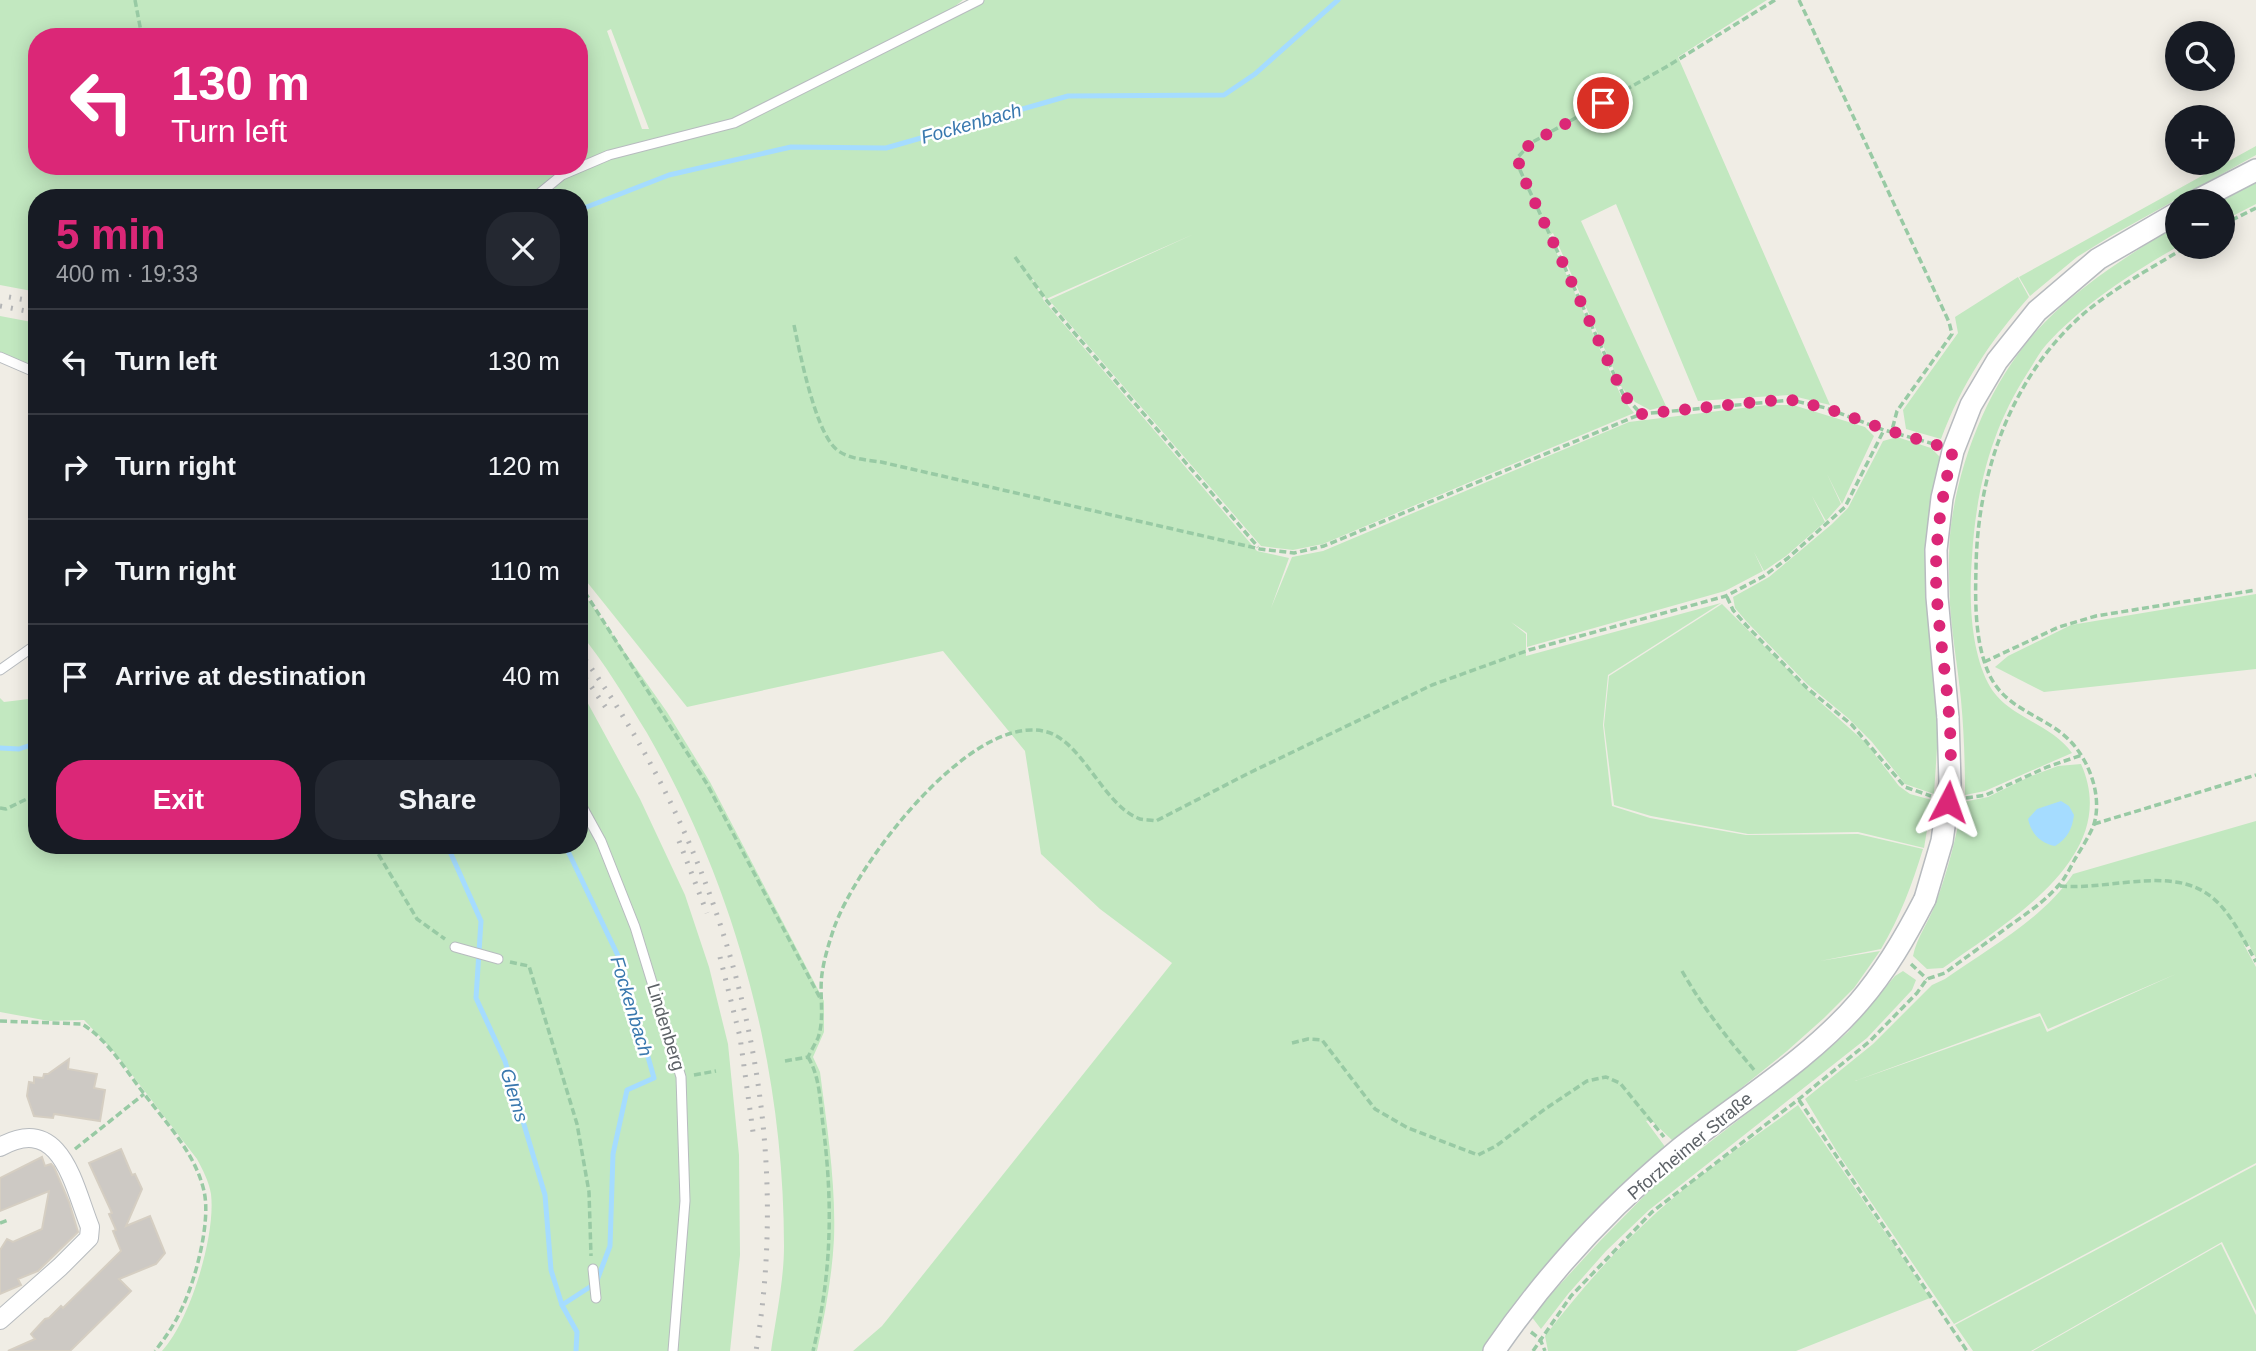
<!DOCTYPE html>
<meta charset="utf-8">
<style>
body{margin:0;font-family:Arial,sans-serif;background:#242831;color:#f1f3f6;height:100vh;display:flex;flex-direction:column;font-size:26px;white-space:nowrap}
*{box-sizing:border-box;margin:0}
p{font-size:23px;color:#9ea1a6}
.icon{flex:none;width:38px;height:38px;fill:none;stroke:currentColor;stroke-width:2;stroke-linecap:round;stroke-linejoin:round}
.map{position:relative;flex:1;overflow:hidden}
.sheet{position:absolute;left:28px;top:189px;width:560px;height:665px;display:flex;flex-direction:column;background:#171b24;border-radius:28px;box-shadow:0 4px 18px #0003}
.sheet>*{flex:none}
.top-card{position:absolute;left:28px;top:28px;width:560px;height:147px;border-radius:28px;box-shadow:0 4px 18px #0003;background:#db2777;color:#fff;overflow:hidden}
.buttons{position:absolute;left:2165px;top:21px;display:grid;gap:14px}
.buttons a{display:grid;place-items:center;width:70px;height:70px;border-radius:50%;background:#171b24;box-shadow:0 4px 18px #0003;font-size:35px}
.pin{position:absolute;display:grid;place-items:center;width:60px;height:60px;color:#fff;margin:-30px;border:4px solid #fff;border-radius:50%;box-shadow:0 2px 7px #0007}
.me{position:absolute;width:77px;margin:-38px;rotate:4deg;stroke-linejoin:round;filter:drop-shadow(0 0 5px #0008)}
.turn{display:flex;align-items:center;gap:24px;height:147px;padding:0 28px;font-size:32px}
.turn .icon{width:91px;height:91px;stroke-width:2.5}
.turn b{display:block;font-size:49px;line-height:60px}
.round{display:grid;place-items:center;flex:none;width:74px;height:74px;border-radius:28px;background:#242831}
.summary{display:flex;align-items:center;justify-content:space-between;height:119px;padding:0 28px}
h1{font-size:42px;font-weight:700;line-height:52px;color:#db2777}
.button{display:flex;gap:14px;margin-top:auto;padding:14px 28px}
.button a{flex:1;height:80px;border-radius:28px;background:#db2777;color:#fff;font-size:28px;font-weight:700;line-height:80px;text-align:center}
.button a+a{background:#242831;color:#f1f3f6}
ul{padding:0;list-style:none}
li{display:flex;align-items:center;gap:21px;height:105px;padding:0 28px;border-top:2px solid #363941}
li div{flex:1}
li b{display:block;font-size:26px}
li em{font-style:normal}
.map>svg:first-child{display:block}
.green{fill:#c2e8c0;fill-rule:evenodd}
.water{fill:#a5dcff}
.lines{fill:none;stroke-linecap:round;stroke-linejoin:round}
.stream{stroke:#a5dcff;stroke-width:5}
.building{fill:#cdc9c4;stroke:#d5cec2;stroke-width:2}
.service-casing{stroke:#b7bbbf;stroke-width:11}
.minor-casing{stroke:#b7bbbf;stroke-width:20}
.tertiary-casing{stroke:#b7bbbf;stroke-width:24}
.path{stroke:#98caa4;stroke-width:3.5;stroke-dasharray:7 3.5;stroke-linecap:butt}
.service{stroke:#fff;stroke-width:9}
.minor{stroke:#fff;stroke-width:18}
.tertiary{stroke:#fff;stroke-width:21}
.rail{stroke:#b4b5b6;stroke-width:5;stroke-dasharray:2 9;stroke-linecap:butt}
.tertiary-bridge-casing{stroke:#b7bbbf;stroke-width:24;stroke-linecap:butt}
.tertiary-bridge{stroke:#fff;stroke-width:21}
.route{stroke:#db2777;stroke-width:12;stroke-dasharray:0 21.6}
.labels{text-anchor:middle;stroke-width:5;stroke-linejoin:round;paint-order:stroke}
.street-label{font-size:18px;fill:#5c6166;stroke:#fff}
.water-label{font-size:19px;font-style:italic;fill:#3978ae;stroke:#fff}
</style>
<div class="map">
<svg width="2256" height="1351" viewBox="0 0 2256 1351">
<rect width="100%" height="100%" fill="#f0ede5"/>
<!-- green -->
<g class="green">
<path d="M 0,0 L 963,0 L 954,7 L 967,0 L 1767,0 L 1678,57 L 1830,405 L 1789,395 L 1698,401 L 1616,204 L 1581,221 L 1666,406 L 1650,410 L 1635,402 L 1622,388 L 1553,233 L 1549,236 L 1622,398 L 1634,413 L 1323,544 L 1293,550 L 1261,546 L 1049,300 L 1194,234 L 1046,299 L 1029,273 L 1044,301 L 1257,551 L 1289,558 L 1271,608 L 1292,557 L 1323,551 L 1629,422 L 1767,405 L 1793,405 L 1865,427 L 1874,436 L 1842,504 L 1827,474 L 1841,504 L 1826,521 L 1812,496 L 1825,522 L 1786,556 L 1764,571 L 1754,552 L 1763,571 L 1725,591 L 1527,647 L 1527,633 L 1511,622 L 1526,634 L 1526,656 L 1721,603 L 1608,675 L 1603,725 L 1612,806 L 1650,818 L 1746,835 L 1858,834 L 1923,849 C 1912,885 1900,917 1881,949 L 1820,961 L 1880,951 L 1854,988 L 1824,1018 L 1787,1051 L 1674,1142 L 1651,1120 L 1646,1121 L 1666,1148 L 1483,1351 L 853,1351 L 882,1326 L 1172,963 L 1100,909 L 1041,854 L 1025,751 L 943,651 L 687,707 L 579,572 L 579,198 L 37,198 L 37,292 L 0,285 ZM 611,29 L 649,129 L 642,129 L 607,31 ZM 37,37 L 579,37 L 579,166 L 37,166 Z"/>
<path d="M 2256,146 L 2256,155 L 2111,236 L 2077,257 L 2030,296 L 2019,277 Z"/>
<path d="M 2256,182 L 2256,204 L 2223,221 L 2222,201 L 2218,201 Z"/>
<path d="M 2177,224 L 2177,247 C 2130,274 2082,305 2046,345 C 2039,353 2034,363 2028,372 C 1991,429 1976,490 1972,557 C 1969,597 1970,647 1988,683 C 2006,718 2050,722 2072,753 L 1985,791 L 1965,795 C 1965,763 1964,732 1961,700 C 1958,668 1952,636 1950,605 C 1949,579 1948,551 1951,525 C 1961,452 1993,375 2045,322 C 2083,283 2132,254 2177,224 Z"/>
<path d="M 2018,277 L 2029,297 C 1990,341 1962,383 1941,439 L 1906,429 L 1903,410 L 1958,333 L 1955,317 Z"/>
<path d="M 0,316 L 37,323 L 37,373 L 0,357 Z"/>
<path d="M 1897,437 L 1931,448 L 1941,458 L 1931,498 L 1925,548 L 1925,588 L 1938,733 L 1934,794 L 1905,784 L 1872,742 L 1848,718 L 1807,684 L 1747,622 L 1735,608 L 1733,597 L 1769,577 L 1832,524 L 1848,508 L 1883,441 Z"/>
<path d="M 579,587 L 667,712 L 710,782 L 824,1001 L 824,1032 L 813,1057 L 820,1072 C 827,1127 836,1183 834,1239 C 832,1277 825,1314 817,1351 L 771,1351 C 776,1317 784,1280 784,1246 C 784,1067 736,888 647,733 C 626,699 605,663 579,632 Z"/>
<path d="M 2256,594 L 2256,669 L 2044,692 L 1995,667 L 2008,656 L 2071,625 Z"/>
<path d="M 1722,604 L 1819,701 L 1866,743 L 1899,786 L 1910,794 L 1932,800 L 1924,848 L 1858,832 L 1748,834 L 1651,816 L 1614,805 L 1604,725 L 1609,676 Z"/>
<path d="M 579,687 L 640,799 L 685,895 L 709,967 L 728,1044 L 739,1155 L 740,1255 L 730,1351 L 162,1351 C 190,1321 216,1235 211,1194 C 209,1182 203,1170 197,1159 L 116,1054 L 84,1020 L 49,1021 L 0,1012 L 0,698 L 4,702 L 37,698 L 37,845 L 579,845 Z"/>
<path d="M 2081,764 C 2123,857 2005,923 1943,968 L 1927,969 L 1913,956 C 1917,937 1928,923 1935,905 C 1948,871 1956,837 1963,802 L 1988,797 L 2031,776 L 2058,766 Z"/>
<path d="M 2256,821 L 2256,958 L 2248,943 L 2244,945 L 2256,967 L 2256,1163 L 1954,1324 L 1839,1155 L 1805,1099 L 1873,1044 L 1932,985 L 1945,979 C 1989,948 2043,919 2073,874 ZM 2176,974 L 2047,1032 L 2040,1016 L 1855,1081 L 2040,1013 L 2048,1029 Z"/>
<path d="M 1903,971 L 1916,980 L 1912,990 L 1867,1038 L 1649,1210 L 1606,1251 L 1568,1294 L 1541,1329 L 1531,1316 L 1599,1242 L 1658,1182 L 1810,1065 L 1848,1032 L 1895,976 Z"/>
<path d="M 1798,1105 L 1930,1298 L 1796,1351 L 1548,1351 L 1545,1336 C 1579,1292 1615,1250 1656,1213 C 1700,1173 1751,1140 1798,1105 Z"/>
<path d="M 2256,1165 L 2256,1311 L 2222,1242 L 2031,1351 L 1973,1351 L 1955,1325 Z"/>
<path d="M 2221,1244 L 2256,1315 L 2256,1351 L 2033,1351 Z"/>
</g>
<!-- water -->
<path class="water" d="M 2061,801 L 2069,806 L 2074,815 C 2072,829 2068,838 2055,846 C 2040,843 2031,833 2028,819 L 2037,809 Z"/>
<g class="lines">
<!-- stream -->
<g class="stream">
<path d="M 579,210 L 669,175 L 791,147 L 886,148 L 1068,96 L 1224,95 L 1255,74 L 1338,0"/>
<path d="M 0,748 L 19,749 L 37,743"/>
<path d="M 447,845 L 481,921 L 476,998 L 505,1061 L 545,1195 L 551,1270 L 562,1305 L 577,1332 L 576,1351"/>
<path d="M 562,1305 L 596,1283 L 610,1246 L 613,1154 L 627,1090 L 654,1078 L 621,962 L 565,845"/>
</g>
</g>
<!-- building -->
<g class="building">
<path d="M 69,1059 L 68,1069 L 97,1074 L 94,1088 L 105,1090 L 100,1121 L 54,1114 L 53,1118 L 34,1116 L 27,1096 L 29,1082 L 34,1083 L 34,1077 L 43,1078 L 44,1074 L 48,1074 Z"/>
<path d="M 121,1149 L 132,1175 L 135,1174 L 142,1189 L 126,1226 L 150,1216 L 165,1253 L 156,1264 L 119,1279 L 131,1291 L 70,1351 L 8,1351 L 35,1339 L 31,1334 L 45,1319 L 49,1318 L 61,1306 L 63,1308 L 121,1251 L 113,1231 L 116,1230 L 109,1214 L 112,1213 L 89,1163 Z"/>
<path d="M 42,1157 L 45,1166 L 51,1164 L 54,1167 L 69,1202 L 78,1232 L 38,1271 L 18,1279 L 21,1285 L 0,1294 L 0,1250 L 7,1239 L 13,1242 L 42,1229 L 49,1191 L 0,1211 L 0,1178 Z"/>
</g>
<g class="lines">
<defs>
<g id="service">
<path d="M 534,198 L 562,175 L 609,155 L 734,123 L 979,0"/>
<path d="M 0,357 L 37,373"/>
<path d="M 0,670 L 37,644"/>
<path d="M 579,801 L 601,841 L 635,927 L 681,1077 L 685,1201 L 673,1351"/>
<path d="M 455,947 L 498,959"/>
<path d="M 593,1269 L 596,1298"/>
</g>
<path id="minor" d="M 0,1147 C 61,1113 73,1184 90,1227 L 89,1238 L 60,1267 L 0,1320"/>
<g id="tertiary">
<path d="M 2196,201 L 2256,170"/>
<path d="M 1948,718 L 1937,597 L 1936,550 L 1942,498 L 1953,451 L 1971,405 L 1997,361 L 2037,311 L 2098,259 L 2177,213"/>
<path d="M 1494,1351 C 1545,1277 1608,1208 1677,1151 C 1737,1103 1808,1061 1859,1002 C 1886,971 1906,936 1925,899"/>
</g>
</defs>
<!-- service casing -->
<use href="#service" class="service-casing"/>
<!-- minor casing -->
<use href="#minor" class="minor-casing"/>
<!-- tertiary casing -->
<use href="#tertiary" class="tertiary-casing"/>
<!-- path -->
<g class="path">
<path d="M 135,0 L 142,37"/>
<path d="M 1775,0 L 1666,67 L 1531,143 L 1518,157 L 1520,170 L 1623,394 L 1641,414 L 1791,400 L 1826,408 L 1884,430 L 1934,444"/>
<path d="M 1799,0 L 1949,322 L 1952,334 L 1897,411 L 1892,430"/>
<path d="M 2222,225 L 2256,208"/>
<path d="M 1015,257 L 1047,301 L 1258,547"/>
<path d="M 794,325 C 800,354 815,429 835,448 C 846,459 867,460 881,462 L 1260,549 L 1294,553 L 1324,546 L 1641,414"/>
<path d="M 579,583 L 707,784 L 820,998"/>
<path d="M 1727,597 L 1733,610 L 1746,625 L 1807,688 L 1852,725 L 1905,787 L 1931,796"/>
<path d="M 1984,662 L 2059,627 L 2096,616 L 2256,590"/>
<path d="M 1966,798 L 1986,795 L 2047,767 L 2082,755"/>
<path d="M 0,808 L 6,809 L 37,794"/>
<path d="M 2094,824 L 2256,775"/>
<path d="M 373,845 L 417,919 L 445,939"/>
<path d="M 2060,886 C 2084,888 2106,884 2131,882 C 2208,874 2223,900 2256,962"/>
<path d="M 510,962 L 529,966 L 577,1124 L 589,1192 L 591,1256"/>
<path d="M 1911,964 L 1927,979"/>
<path d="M 1682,971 C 1703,1008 1728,1039 1755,1071"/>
<path d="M 0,1021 L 82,1024 C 108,1040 124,1068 142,1091 C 165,1122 195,1152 204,1191 C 211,1221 196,1278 183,1306 C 176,1322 166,1337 155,1351"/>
<path d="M 1292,1043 L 1308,1039 L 1322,1040 L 1375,1109 L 1408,1128 L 1478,1155 L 1496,1146 L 1545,1109 L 1587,1081 L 1606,1077 L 1620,1083 L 1664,1137"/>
<path d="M 808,1057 C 820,1077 820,1101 823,1125 C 833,1203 832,1273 813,1351"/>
<path d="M 785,1061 L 808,1057 C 811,1051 815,1044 818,1038 C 825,1018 819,995 822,974 C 824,959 829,943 834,928 C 856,865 968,716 1043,731 C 1082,738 1102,805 1140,819 C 1145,820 1151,820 1156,821 L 1247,774 L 1432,685 L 1529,650 L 1726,596 L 1764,576 L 1788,558 L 1845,507 L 1884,430"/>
<path d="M 694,1075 L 716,1071"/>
<path d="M 1799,1100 L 1967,1351"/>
<path d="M 75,1149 L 144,1094"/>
<path d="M 0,1223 L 8,1220"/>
<path d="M 1531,1332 L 1540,1339 L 1545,1351"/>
<path d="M 1533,1351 L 1571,1296 L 1652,1212 L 1799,1099 L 1870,1041 L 1917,993 L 1927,979 L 1945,973 C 1966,957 1988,942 2009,926 C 2026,914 2044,902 2058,886 C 2065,879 2070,868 2075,859 C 2081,849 2088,838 2093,827 C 2103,800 2091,764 2072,743 C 2048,716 2009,712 1991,678 C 1975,647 1975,604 1976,569 C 1977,473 2012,373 2088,310 C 2118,286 2153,267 2186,247"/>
</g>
<!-- service -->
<use href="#service" class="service"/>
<!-- minor -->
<use href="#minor" class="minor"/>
<!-- tertiary -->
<use href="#tertiary" class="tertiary"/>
<!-- rail -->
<g class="rail">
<path d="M 9,297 L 37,302"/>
<path d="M 0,306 L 37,313"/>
<path d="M 579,651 C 725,850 797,1105 756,1351"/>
<path d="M 579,669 L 609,712"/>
<path d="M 679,841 L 707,913"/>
<path d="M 720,957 L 740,1037 L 753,1132"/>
</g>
<defs>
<path id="tertiary-bridge" d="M 1925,899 L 1942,841 L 1950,783 L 1948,718"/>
</defs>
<!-- tertiary-bridge casing -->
<use href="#tertiary-bridge" class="tertiary-bridge-casing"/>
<!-- tertiary-bridge -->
<use href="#tertiary-bridge" class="tertiary-bridge"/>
</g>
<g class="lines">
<!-- route -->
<path class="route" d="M 1603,103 L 1531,143 L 1518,157 L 1520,170 L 1623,394 L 1642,414 L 1765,401 L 1791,400 L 1826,408 L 1884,429 L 1953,450 C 1941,500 1933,548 1937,599 C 1942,666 1957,735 1948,802"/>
</g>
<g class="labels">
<!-- street labels -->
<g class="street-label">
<text transform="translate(666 1027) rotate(73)" y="6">Lindenberg</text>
<text transform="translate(1690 1146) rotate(-40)" y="6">Pforzheimer Straße</text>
</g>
<!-- water labels -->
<g class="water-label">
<text transform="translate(971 123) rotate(-16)" y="7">Fockenbach</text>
<text transform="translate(632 1006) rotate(73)" y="7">Fockenbach</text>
<text transform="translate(515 1095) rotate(73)" y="7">Glems</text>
</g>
</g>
</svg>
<div class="buttons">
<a><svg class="icon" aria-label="search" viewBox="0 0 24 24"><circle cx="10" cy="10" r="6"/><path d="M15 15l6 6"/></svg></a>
<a>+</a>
<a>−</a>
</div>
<div class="pin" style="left:1603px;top:103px;background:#d93025"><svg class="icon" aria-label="arrive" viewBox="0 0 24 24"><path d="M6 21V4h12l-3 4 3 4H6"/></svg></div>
<svg class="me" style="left:1948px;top:802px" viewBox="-20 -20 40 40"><path d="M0-17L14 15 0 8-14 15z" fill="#db2777" stroke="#fff" stroke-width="4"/></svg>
<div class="top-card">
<div class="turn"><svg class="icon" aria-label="left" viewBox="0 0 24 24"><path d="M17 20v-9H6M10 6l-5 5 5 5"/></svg><div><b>130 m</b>Turn left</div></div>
</div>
<section class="sheet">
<div class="summary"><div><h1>5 min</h1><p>400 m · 19:33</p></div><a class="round"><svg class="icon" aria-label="close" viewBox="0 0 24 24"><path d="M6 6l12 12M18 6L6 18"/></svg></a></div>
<ul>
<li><svg class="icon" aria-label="left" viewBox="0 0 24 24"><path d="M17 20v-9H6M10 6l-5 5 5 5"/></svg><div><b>Turn left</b></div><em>130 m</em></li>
<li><svg class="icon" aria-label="right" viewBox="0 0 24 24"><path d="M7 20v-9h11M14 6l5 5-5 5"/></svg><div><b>Turn right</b></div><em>120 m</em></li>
<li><svg class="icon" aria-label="right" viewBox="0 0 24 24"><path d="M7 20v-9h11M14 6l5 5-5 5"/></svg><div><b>Turn right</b></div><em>110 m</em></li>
<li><svg class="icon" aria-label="arrive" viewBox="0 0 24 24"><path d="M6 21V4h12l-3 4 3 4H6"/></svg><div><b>Arrive at destination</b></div><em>40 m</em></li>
</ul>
<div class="button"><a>Exit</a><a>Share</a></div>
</section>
</div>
